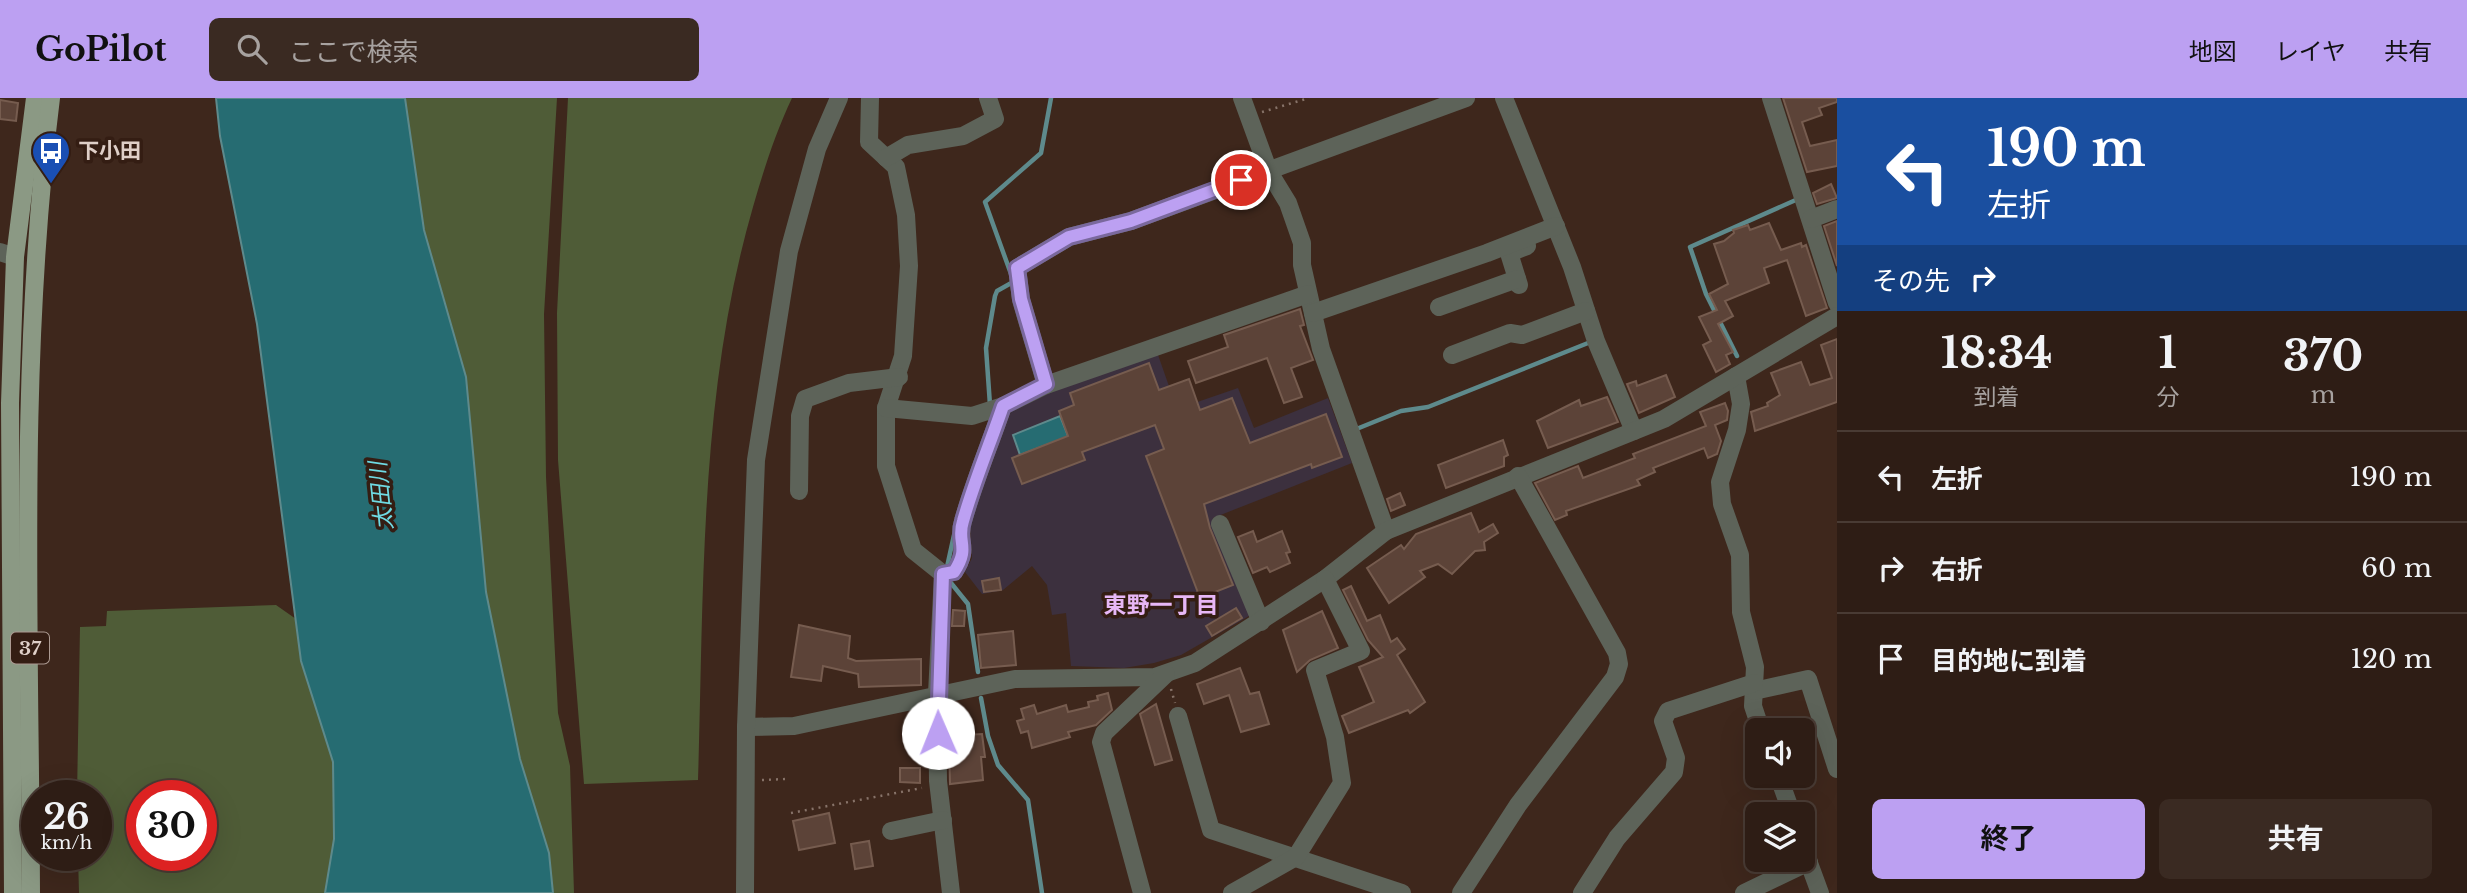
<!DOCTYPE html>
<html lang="ja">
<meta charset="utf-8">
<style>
body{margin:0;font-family:"Libre Baskerville","Noto Sans JP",serif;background:#3a2a22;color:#f1f3f6;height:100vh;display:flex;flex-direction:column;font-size:26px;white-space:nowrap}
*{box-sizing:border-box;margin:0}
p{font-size:23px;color:#a7a2a0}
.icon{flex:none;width:38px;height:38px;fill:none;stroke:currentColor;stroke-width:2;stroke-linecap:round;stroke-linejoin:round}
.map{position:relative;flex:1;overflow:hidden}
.drawer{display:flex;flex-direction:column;background:#2e1d15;width:630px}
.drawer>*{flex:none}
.guide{background:#1a4fa0;color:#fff;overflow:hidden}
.controls{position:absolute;left:1745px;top:620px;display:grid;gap:14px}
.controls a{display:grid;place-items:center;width:70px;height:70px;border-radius:10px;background:#2e1d15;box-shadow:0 7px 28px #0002,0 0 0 2px #493b34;font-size:35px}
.speed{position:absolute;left:21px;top:682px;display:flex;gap:14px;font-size:35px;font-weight:700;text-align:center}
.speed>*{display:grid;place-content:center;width:91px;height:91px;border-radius:50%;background:#2e1d15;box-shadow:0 7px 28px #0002,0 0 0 2px #493b34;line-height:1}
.speed small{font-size:18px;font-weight:400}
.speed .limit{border:10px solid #d22;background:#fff;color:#111}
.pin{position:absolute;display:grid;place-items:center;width:60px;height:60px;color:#fff;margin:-30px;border:4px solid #fff;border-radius:50%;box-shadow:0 2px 7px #0007}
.me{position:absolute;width:77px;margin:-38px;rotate:359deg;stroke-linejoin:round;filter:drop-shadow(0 0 5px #0008)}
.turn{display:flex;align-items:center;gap:24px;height:147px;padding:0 35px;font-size:32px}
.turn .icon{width:91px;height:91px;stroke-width:2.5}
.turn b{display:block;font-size:49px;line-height:60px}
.then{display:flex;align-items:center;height:66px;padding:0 35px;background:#0003;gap:14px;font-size:26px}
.eta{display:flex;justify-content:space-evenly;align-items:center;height:119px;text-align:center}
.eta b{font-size:42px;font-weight:700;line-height:49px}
.action{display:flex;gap:14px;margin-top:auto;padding:14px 35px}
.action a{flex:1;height:80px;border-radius:10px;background:#bca0f2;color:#111;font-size:28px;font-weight:700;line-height:80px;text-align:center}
.action a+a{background:#3a2a22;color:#f1f3f6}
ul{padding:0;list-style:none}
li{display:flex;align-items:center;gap:21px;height:91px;padding:0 35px;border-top:2px solid #493b34}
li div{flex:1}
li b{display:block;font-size:26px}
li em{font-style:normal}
header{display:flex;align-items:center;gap:42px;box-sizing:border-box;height:98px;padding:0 35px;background:#bca0f2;color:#111}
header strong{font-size:33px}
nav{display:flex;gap:38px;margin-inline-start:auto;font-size:24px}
.search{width:490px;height:63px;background:#3a2a22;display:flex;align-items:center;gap:18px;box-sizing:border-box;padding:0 24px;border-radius:10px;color:#a7a2a0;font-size:26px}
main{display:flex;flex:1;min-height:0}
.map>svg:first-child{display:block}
.education{fill:#3c303e}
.green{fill:#4f5c37;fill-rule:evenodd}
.water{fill:#266c72;stroke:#5e8a8c;stroke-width:2}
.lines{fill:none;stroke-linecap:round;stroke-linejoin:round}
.stream{stroke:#5e8a8c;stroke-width:4.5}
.building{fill:#5c4338;stroke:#765c4f;stroke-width:2}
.path{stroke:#877369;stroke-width:2.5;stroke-dasharray:2 5;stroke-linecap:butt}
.minor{stroke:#5d6359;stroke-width:18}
.major{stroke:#8b9984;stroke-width:18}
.route-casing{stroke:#7a689d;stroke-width:18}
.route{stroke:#bca0f2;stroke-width:12}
.labels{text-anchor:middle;stroke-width:7;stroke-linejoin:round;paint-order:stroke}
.shield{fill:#341d13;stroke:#ac9a92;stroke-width:2}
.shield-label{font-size:19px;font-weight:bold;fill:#dfcfc8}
.poi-label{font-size:21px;font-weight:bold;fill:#dfcfc8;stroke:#341d13;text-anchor:start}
.water-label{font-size:23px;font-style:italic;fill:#6fdae3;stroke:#341d13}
.neighbourhood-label{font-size:23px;font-weight:bold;fill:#e7b7f6;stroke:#341d13}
</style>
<header>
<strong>GoPilot</strong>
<div class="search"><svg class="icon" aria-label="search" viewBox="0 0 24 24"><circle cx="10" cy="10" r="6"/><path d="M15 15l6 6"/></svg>ここで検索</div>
<nav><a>地図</a><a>レイヤ</a><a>共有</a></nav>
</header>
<main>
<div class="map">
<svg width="1837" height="795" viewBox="0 0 1837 795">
<rect width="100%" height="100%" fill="#3e271c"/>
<!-- education -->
<path class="education" d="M 1157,254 L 1177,311 L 1238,290 L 1254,330 L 1328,300 L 1352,365 L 1213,420 L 1251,514 L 1249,518 L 1181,557 L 1154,565 L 1124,570 L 1071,568 L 1066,515 L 1052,517 L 1047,487 L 1032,468 L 1003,492 L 982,496 L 965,474 L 972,460 L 970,425 L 1011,313 L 1017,307 Z"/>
<!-- green -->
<g class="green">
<path d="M 405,0 L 557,0 L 544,216 L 546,379 L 558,615 L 570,668 L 574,795 L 553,795 L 549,755 L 520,661 L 486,494 L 424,132 Z"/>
<path d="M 568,0 L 792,0 C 775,36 764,71 753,109 C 699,295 704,490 698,682 L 584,686 L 558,362 L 557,215 Z"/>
<path d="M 276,507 L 296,521 L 301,563 L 333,664 L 334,741 L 325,795 L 79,795 L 78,758 L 96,758 L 96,698 L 77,698 L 80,529 L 106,528 L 107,513 ZM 142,698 L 201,698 L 201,758 L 142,758 Z"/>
</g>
<!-- water -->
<g class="water">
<path d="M 216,0 L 405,0 L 424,132 L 466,279 L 486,494 L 520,661 L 549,755 L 553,795 L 325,795 L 334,741 L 333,664 L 301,563 L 257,226 L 220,38 Z"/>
<path d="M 1060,318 L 1072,348 L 1049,346 L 1020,357 L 1013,337 Z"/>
</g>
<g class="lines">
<!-- stream -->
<g class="stream">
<path d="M 1011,176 L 985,104 L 1041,55 L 1051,0"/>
<path d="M 1737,258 L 1706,196 L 1690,149 L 1798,101"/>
<path d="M 990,307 L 986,250 L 995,198 L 997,193 L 1013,184"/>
<path d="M 1354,332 L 1401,313 L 1428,309 L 1588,245"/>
<path d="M 947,469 L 954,437"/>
<path d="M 951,485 L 968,506 L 978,574"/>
<path d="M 981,600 L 988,638 L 998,667 L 1028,702 L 1042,795"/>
</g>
</g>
<!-- building -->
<g class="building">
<path d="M 1783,0 L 1837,0 L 1837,4 L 1819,10 L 1822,17 L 1802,24 L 1810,48 L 1837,42 L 1837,68 L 1807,74 Z"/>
<path d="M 0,2 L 18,5 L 16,23 L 0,21 Z"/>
<path d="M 1831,86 L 1837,100 L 1817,106 L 1813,95 Z"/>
<path d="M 1837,123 L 1837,168 L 1824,128 Z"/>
<path d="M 1769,125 L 1781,152 L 1801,145 L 1802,149 L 1806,147 L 1827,210 L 1806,218 L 1787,162 L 1764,170 L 1769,185 L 1725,203 L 1733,218 L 1718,226 L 1733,254 L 1726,257 L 1730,266 L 1716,274 L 1703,247 L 1711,243 L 1699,219 L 1717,212 L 1709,196 L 1728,186 L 1714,146 L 1724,143 L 1734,135 L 1733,132 L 1748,127 L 1750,132 Z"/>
<path d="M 1300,211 L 1304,227 L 1300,228 L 1313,262 L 1291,270 L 1302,299 L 1284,305 L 1267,260 L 1196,285 L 1188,263 L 1228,249 L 1224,237 Z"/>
<path d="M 1837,241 L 1837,304 L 1755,333 L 1751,314 L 1768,308 L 1767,305 L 1780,297 L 1771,275 L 1801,264 L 1810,287 L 1832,280 L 1821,247 Z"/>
<path d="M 1149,265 L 1159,292 L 1189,281 L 1200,312 L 1232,300 L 1250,345 L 1326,316 L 1342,359 L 1312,370 L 1311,366 L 1204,406 L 1210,430 L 1233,487 L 1200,500 L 1146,358 L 1164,351 L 1155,327 L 1082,354 L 1085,362 L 1022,386 L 1012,360 L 1068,338 L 1059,313 L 1074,307 L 1070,295 Z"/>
<path d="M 1666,277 L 1675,299 L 1639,315 L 1627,286 L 1636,283 L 1637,288 Z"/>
<path d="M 1607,299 L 1618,324 L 1548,350 L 1537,323 L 1579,302 L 1581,308 Z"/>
<path d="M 1725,305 L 1728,313 L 1727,322 L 1715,327 L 1721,343 L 1717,356 L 1708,360 L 1704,350 L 1653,370 L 1655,374 L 1637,382 L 1640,387 L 1566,413 L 1567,417 L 1555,422 L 1535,385 L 1578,368 L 1583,380 L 1635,360 L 1633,356 L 1706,328 L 1700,314 Z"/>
<path d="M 1503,342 L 1508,357 L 1504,359 L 1504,368 L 1446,390 L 1438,367 Z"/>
<path d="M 1400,395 L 1405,407 L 1391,413 L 1387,401 Z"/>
<path d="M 1471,415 L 1479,434 L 1493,426 L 1498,435 L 1484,444 L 1485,452 L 1475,453 L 1452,476 L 1438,466 L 1420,473 L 1425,479 L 1389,505 L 1367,470 L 1401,447 L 1404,451 L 1416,436 Z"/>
<path d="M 1253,433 L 1257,444 L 1282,433 L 1290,454 L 1286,455 L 1290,465 L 1270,474 L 1267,469 L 1253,475 L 1238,439 Z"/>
<path d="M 999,480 L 1001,492 L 984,494 L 982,483 Z"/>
<path d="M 1351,488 L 1367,523 L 1380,517 L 1391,544 L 1397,540 L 1405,551 L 1397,557 L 1425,604 L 1410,615 L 1408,612 L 1349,635 L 1342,618 L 1374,604 L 1359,569 L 1383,559 L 1368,542 L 1343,492 Z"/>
<path d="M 1236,510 L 1242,520 L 1212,538 L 1206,528 Z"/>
<path d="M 953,512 L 965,513 L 964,528 L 952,528 Z"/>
<path d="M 1322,513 L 1338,550 L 1310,562 L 1297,574 L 1283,532 Z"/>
<path d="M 799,527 L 850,538 L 848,560 L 856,563 L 921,561 L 921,587 L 859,589 L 858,576 L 823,568 L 821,583 L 791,579 Z"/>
<path d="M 1013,533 L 1016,567 L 981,570 L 978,537 Z"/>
<path d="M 1240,570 L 1250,596 L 1259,594 L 1269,626 L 1241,634 L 1229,597 L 1204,606 L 1197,586 Z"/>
<path d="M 1108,595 L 1112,612 L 1096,627 L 1068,634 L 1070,639 L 1032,650 L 1028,633 L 1021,635 L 1017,623 L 1024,621 L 1021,611 L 1034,607 L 1037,616 L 1066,607 L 1068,614 L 1089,609 L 1088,604 L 1098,602 L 1097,598 Z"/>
<path d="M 1156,606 L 1172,662 L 1155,667 L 1140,616 Z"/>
<path d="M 982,636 L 985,659 L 981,659 L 983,682 L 950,686 L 949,638 Z"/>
<path d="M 900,670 L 920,670 L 920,685 L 900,684 Z"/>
<path d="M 829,715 L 835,745 L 799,752 L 793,723 Z"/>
<path d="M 869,743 L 873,768 L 855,771 L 851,746 Z"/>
</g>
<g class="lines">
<!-- path -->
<g class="path">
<path d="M 1262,14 L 1309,0"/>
<path d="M 1171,591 L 1175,605"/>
<path d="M 762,682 L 786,681"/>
<path d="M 791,715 L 922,690"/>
</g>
<!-- minor -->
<g class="minor">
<path d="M 870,0 L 869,44 L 896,69 L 906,117 L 909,168 L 903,258 L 886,310 L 886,368 L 913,452 L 943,476 L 937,596 L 938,683 L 951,795"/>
<path d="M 1242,0 L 1269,74 L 1288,105 L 1302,145 L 1302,167 L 1321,251 L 1386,433"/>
<path d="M 1504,0 L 1572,169 L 1596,243 L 1634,333"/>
<path d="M 1771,0 L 1837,205"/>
<path d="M 886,60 L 908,47 L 963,38 L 995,21 L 988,0"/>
<path d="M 1811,121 L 1837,111"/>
<path d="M 0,154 L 15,159"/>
<path d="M 1519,187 L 1509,155 L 1527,148"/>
<path d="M 1439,209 L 1517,181"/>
<path d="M 1313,215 L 1487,155 L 1556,128"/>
<path d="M 1452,257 L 1510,235 L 1522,237 L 1586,213"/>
<path d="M 1736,278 L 1741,306 L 1737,332 L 1720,384 L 1722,406 L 1740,457 L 1741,514 L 1755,569 L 1753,608 L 1761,632"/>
<path d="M 1046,287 L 1021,202 L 1017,170 L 1069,139 L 1131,123 L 1466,0"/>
<path d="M 886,310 L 972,318 L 1003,308 L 1046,287 L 1308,196"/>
<path d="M 799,393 L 800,318 L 805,301 L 849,285 L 899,279"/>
<path d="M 1220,426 L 1261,524"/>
<path d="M 943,476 L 954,474 C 971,448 956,445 963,423 C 974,384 990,346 1003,308"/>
<path d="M 1754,593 L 1808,581 L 1837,671"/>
<path d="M 1178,618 L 1211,732 L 1402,795"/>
<path d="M 746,629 L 794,628 L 1015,581 L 1155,579 L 1195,565 L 1325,481 L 1386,433 L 1664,321 L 1837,218"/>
<path d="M 1778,677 L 1792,716"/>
<path d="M 891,733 L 943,722"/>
<path d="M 1802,746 L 1820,795"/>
<path d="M 745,795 L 746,629 L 756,362 L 789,153 L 817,51 L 839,0"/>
<path d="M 1142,795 L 1101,644 L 1104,635 L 1166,576"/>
<path d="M 1232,795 L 1296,759 L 1342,685 L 1335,639 L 1315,572 L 1361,553 L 1325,481"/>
<path d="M 1461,795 L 1518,707 L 1615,579 L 1619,566 L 1617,555 L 1518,378"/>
<path d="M 1582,795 L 1617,740 L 1674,674 L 1676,660 L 1663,623 L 1668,613 L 1754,585"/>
<path d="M 1744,795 L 1809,764"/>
</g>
<!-- major -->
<g class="major">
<path d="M 13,795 L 10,305 L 15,159 L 35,0"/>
<path d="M 31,795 C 30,530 18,264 51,0"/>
</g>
</g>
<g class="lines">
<defs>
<path id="route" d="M 938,635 L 943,476 L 954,474 C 971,448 956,445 963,423 C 974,384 990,346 1003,308 L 1046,286 L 1021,201 L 1017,170 L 1069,139 L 1131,123 L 1241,82"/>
</defs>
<!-- route casing -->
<use href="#route" class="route-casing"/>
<!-- route -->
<use href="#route" class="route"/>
</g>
<!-- icons -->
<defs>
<symbol id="bus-pin" viewBox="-11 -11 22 30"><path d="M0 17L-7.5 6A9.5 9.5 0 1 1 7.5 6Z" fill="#1a4fb4" stroke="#341d13"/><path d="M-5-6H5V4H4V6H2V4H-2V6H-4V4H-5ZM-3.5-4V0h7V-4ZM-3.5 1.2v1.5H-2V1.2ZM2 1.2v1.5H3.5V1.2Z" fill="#fff"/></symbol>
</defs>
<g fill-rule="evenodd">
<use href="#bus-pin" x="29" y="31" width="44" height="60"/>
</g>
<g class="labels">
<!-- shield labels -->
<rect class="shield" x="11" y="534.5" width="38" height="31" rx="5"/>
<g class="shield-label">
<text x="30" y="557">37</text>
</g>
<!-- poi labels -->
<g class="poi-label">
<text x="78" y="60">下小田</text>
</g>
<!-- water labels -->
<g class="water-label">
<text transform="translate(381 398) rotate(-96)" y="8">太田川</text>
</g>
<!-- neighbourhood labels -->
<g class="neighbourhood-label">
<text x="1161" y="515">東野一丁目</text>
</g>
</g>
</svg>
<div class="controls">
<a><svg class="icon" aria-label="sound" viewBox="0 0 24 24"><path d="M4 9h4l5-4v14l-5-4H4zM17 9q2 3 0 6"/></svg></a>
<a><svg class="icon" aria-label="layers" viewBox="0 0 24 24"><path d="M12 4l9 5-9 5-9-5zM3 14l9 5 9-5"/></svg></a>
</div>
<div class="speed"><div>26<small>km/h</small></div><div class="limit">30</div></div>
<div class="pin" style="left:1241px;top:82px;background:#d93025"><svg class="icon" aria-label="arrive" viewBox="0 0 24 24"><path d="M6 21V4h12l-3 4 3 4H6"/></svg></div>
<svg class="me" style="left:938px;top:635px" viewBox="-20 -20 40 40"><circle r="19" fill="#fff"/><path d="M0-13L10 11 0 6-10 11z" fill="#bca0f2"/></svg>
</div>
<section class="drawer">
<div class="guide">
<div class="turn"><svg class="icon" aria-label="left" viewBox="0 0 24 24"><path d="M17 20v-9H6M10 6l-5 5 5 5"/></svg><div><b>190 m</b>左折</div></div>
<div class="then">その先<svg class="icon" aria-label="right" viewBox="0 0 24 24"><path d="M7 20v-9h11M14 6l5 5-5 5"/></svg></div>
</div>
<div class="eta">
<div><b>18:34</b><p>到着</p></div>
<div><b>1</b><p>分</p></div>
<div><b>370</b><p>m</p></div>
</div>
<ul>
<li><svg class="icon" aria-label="left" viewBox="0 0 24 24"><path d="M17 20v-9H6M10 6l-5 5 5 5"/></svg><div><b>左折</b></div><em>190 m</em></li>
<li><svg class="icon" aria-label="right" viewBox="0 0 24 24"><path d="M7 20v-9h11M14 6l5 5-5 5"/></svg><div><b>右折</b></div><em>60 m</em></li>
<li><svg class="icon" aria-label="arrive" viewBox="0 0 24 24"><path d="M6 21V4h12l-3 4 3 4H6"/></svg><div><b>目的地に到着</b></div><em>120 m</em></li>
</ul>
<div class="action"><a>終了</a><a>共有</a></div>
</section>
</main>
